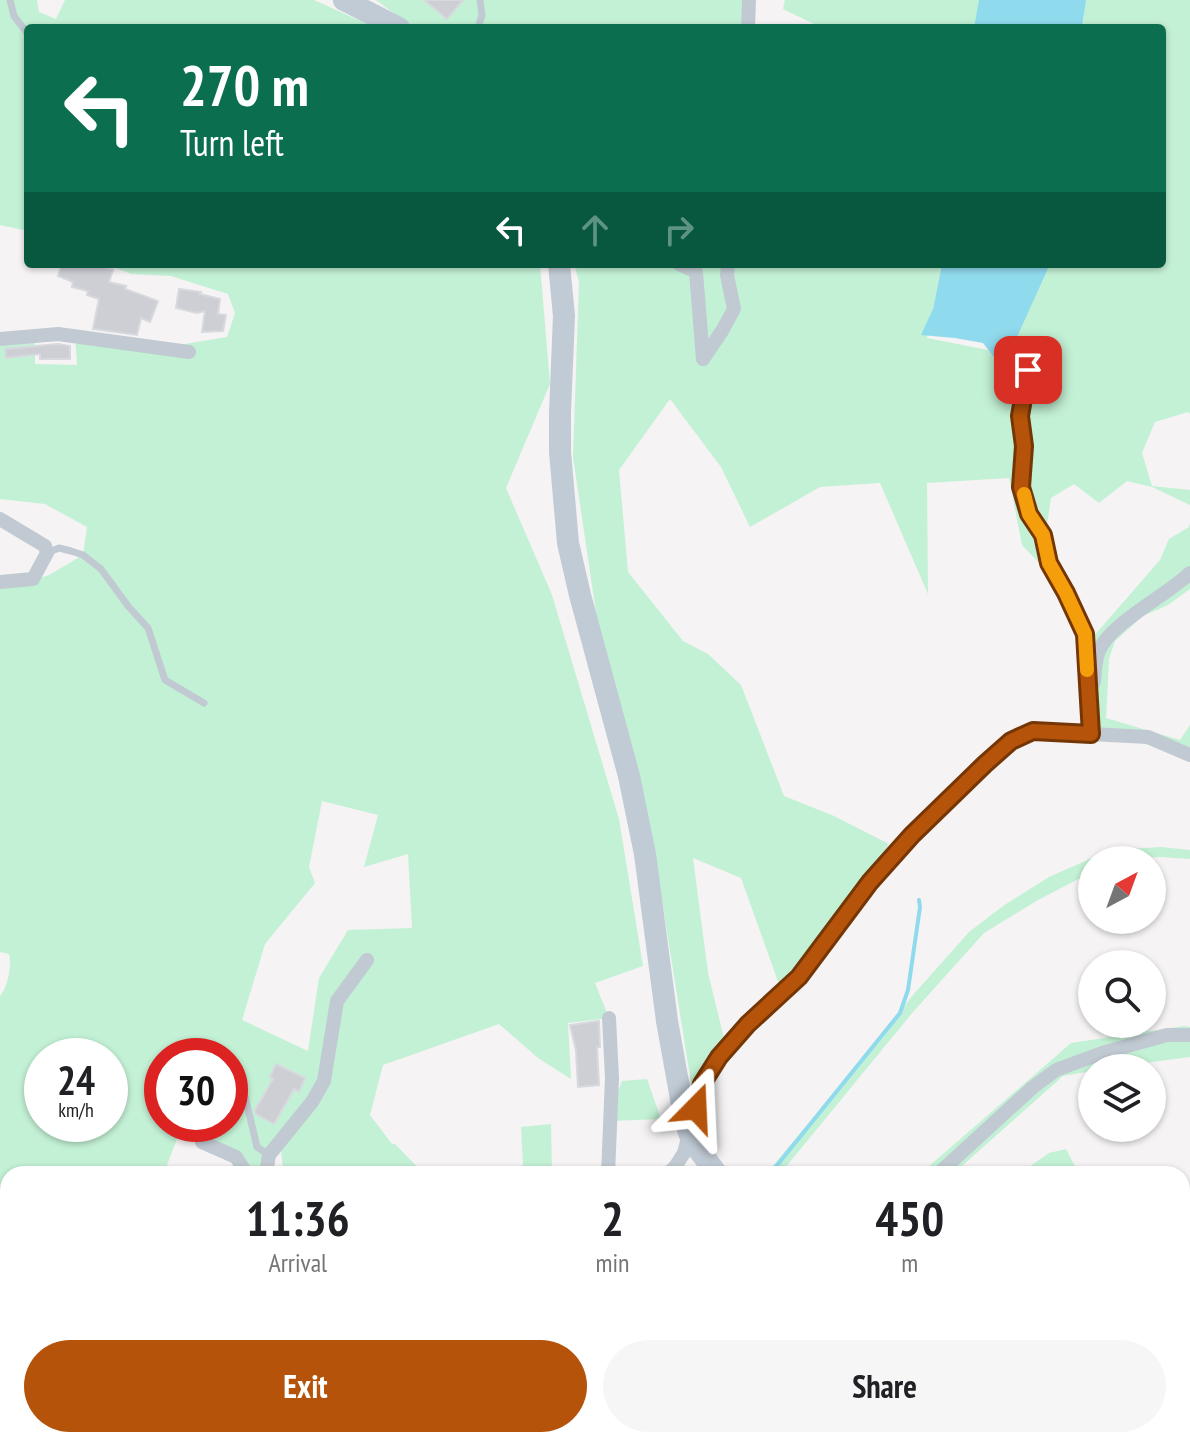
<!DOCTYPE html>
<style>
body{margin:0;font-family:"PT Sans Narrow",sans-serif;background:#f6f6f6;color:#202124;height:100vh;display:flex;flex-direction:column;font-size:30px;white-space:nowrap}
*{box-sizing:border-box;margin:0}
p{font-size:26px;color:#757577}
.icon{flex:none;width:44px;height:44px;fill:none;stroke:currentColor;stroke-width:2;stroke-linecap:round;stroke-linejoin:round}
.map{position:relative;flex:1;overflow:hidden}
.panel{position:absolute;left:0px;top:1166px;width:1190px;height:282px;display:flex;flex-direction:column;background:#fff;border-radius:24px 24px 0 0;box-shadow:0 2px 6px #0004}
.panel>*{flex:none}
.hud{position:absolute;left:24px;top:24px;width:1142px;height:244px;border-radius:8px;box-shadow:0 2px 6px #0004;background:#0b6e4f;color:#fff;overflow:hidden}
.needle{width:52px;rotate:41deg}
.tools{position:absolute;left:1078px;top:846px;display:grid;gap:16px}
.tools a{display:grid;place-items:center;width:88px;height:88px;border-radius:50%;background:#fff;box-shadow:0 2px 6px #0004;font-size:40px}
.speed{position:absolute;left:24px;top:1038px;display:flex;gap:16px;font-size:40px;font-weight:700;text-align:center}
.speed>*{display:grid;place-content:center;width:104px;height:104px;border-radius:50%;background:#fff;box-shadow:0 2px 6px #0004;line-height:1}
.speed small{font-size:20px;font-weight:400}
.speed .limit{border:12px solid #d22;background:#fff;color:#111}
.pin{position:absolute;display:grid;place-items:center;width:68px;height:68px;color:#fff;margin:-34px;border-radius:16px;box-shadow:0 4px 12px #0006}
.me{position:absolute;width:88px;margin:-44px;rotate:21deg;stroke-linejoin:round;filter:drop-shadow(0 0 6px #0008)}
.turn{display:flex;align-items:center;gap:28px;height:168px;padding:0 24px;font-size:36px}
.turn .icon{width:104px;height:104px;stroke-width:2.5}
.turn b{display:block;font-size:56px;line-height:68px}
.lanes{display:flex;align-items:center;height:76px;padding:0 24px;background:#0003;justify-content:center;gap:40px;direction:ltr}
.lanes .off{opacity:.35}
.eta{display:flex;justify-content:space-evenly;align-items:center;height:136px;text-align:center}
.eta b{font-size:48px;font-weight:800;line-height:56px}
.cta{display:flex;gap:16px;margin-top:auto;padding:16px 24px}
.cta a{flex:1;height:92px;border-radius:48px;background:#b45309;color:#fff;font-size:32px;font-weight:800;line-height:92px;text-align:center}
.cta a+a{background:#f6f6f6;color:#202124}
.map>svg:first-child{display:block}
.green{fill:#c3f1d5;fill-rule:evenodd}
.water{fill:#90daee}
.lines{fill:none;stroke-linecap:round;stroke-linejoin:round}
.stream{stroke:#90daee;stroke-width:4}
.building{fill:#cdcfd5;stroke:#d7d9de;stroke-width:2}
.lane{stroke:#c1cad2;stroke-width:7}
.street{stroke:#c1cad2;stroke-width:14}
.secondary{stroke:#c1cbd6;stroke-width:22}
.route-casing{stroke:#753606;stroke-width:20}
.route{stroke:#b45309;stroke-width:14}
.slow{stroke:#f59e0b;stroke-width:14}
</style>
<div class="map">
<svg width="1190" height="1447" viewBox="0 0 1190 1447">
<rect width="100%" height="100%" fill="#f5f3f3"/>
<!-- green -->
<g class="green">
<path d="M 0,0 L 37,0 L 39,12 L 56,19 L 65,0 L 314,0 L 376,28 L 28,28 L 28,231 L 0,225 Z"/>
<path d="M 376,0 L 753,0 L 751,28 L 413,28 Z"/>
<path d="M 785,0 L 980,0 L 977,28 L 811,28 L 814,24 L 783,9 Z"/>
<path d="M 1085,0 L 1190,0 L 1190,414 L 1188,412 L 1155,422 L 1142,453 L 1152,486 L 1190,490 L 1190,505 L 1152,487 L 1127,481 L 1099,503 L 1074,484 L 1051,498 L 1041,565 L 1022,545 L 1009,478 L 927,483 L 928,594 L 880,483 L 820,487 L 750,527 L 721,467 L 670,399 L 619,470 L 628,572 L 683,641 L 708,654 L 741,685 L 784,796 L 834,816 L 889,844 L 821,947 L 780,987 L 741,878 L 693,858 L 708,973 L 724,1038 L 692,1089 L 650,825 L 597,619 L 573,457 L 579,282 L 574,264 L 942,264 L 927,338 L 988,350 L 1009,350 L 1045,264 L 1162,264 L 1162,28 L 1083,28 Z"/>
<path d="M 107,264 L 540,264 L 550,384 L 506,488 L 552,595 L 619,819 L 643,966 L 595,983 L 609,1018 L 568,1023 L 571,1079 L 538,1058 L 499,1024 L 383,1065 L 370,1115 L 392,1144 L 395,1144 L 424,1174 L 288,1174 L 283,1168 L 280,1142 L 263,1174 L 246,1174 L 240,1162 L 180,1131 L 167,1165 L 174,1174 L 8,1174 L 8,1423 L 0,1432 L 0,996 C 8,987 12,965 9,954 L 0,952 L 0,579 L 28,582 L 49,575 L 83,555 L 87,527 L 45,504 L 0,499 L 0,339 L 35,336 L 35,364 L 77,365 L 75,336 L 155,349 L 227,337 L 235,313 L 228,294 L 171,276 L 131,274 ZM 322,801 L 378,815 L 364,867 L 408,854 L 412,928 L 348,930 L 319,978 L 308,1051 L 242,1020 L 265,944 L 315,883 L 309,867 ZM 42,1056 L 110,1056 L 110,1124 L 42,1124 ZM 162,1056 L 230,1056 L 230,1124 L 162,1124 Z"/>
<path d="M 1190,523 L 1190,589 L 1168,605 L 1143,616 L 1115,641 L 1109,659 L 1106,718 L 1180,740 L 1190,725 L 1190,751 L 1187,754 L 1091,731 L 1086,645 L 1160,560 L 1169,539 L 1189,527 Z"/>
<path d="M 1161,847 L 1190,850 L 1190,859 L 1160,857 L 1092,860 L 1092,872 L 1038,900 L 984,933 L 913,1012 L 780,1174 L 766,1174 L 860,1062 L 913,995 L 969,932 L 1003,906 L 1049,877 L 1110,850 Z"/>
<path d="M 1184,1026 L 1190,1027 L 1190,1057 L 1107,1068 L 1092,1068 L 1092,1071 L 1063,1076 L 953,1174 L 920,1174 L 1071,1043 Z"/>
<path d="M 647,1079 L 661,1119 L 611,1121 L 614,1102 L 622,1081 Z"/>
<path d="M 551,1124 L 552,1174 L 516,1174 L 523,1164 L 521,1127 Z"/>
<path d="M 1066,1149 L 1079,1174 L 1019,1174 L 1049,1153 Z"/>
<path d="M 1190,1372 L 1190,1428 L 1186,1427 L 1182,1447 L 1107,1447 L 1104,1440 L 1182,1440 L 1182,1374 Z"/>
<path d="M 8,1428 L 8,1440 L 137,1440 L 128,1447 L 0,1447 L 0,1435 Z"/>
<path d="M 791,1440 L 958,1440 L 963,1447 L 795,1447 Z"/>
<path d="M 971,1440 L 1086,1440 L 1092,1447 L 975,1447 Z"/>
</g>
<!-- water -->
<g class="water">
<path d="M 979,0 L 1086,0 L 1082,28 L 974,28 Z"/>
<path d="M 942,264 L 1050,264 L 1013,346 L 994,357 L 983,343 L 955,338 L 921,335 L 933,309 Z"/>
</g>
<g class="lines">
<!-- stream -->
<g class="stream">
<path d="M 770,1174 L 900,1013 L 908,990 L 920,907 L 919,900"/>
<path d="M 412,1447 L 425,1440"/>
</g>
</g>
<!-- building -->
<g class="building">
<path d="M 424,0 L 463,0 L 447,19 Z"/>
<path d="M 62,264 L 95,264 L 113,270 L 109,282 L 126,286 L 125,289 L 158,301 L 150,322 L 141,318 L 137,335 L 93,329 L 99,299 L 87,295 L 88,291 L 72,287 L 73,282 L 58,276 Z"/>
<path d="M 179,289 L 201,292 L 200,294 L 220,299 L 218,314 L 226,315 L 223,331 L 202,332 L 205,311 L 197,313 L 176,308 Z"/>
<path d="M 58,344 L 70,346 L 70,359 L 40,359 L 40,354 L 6,358 L 5,349 Z"/>
<path d="M 599,1021 L 600,1047 L 597,1047 L 599,1085 L 578,1087 L 576,1050 L 570,1025 Z"/>
<path d="M 276,1064 L 305,1078 L 299,1092 L 294,1089 L 274,1124 L 256,1114 L 255,1110 L 273,1079 L 270,1077 Z"/>
</g>
<g class="lines">
<!-- lane -->
<g class="lane">
<path d="M 10,0 L 14,16 L 28,34"/>
<path d="M 478,28 L 482,15 L 480,0"/>
<path d="M 47,553 L 59,548 L 71,551 L 83,555 L 101,569 L 128,606 L 148,628 L 165,680 L 204,703"/>
<path d="M 244,1092 L 257,1147 L 269,1155"/>
<path d="M 275,1440 L 279,1447"/>
<path d="M 523,1440 L 526,1447"/>
</g>
<!-- street -->
<g class="street">
<path d="M 748,28 L 749,0"/>
<path d="M 679,264 L 696,272 L 703,359"/>
<path d="M 0,339 L 58,334 L 189,352"/>
<path d="M 703,359 L 722,331 L 734,309 L 727,275 L 728,264"/>
<path d="M 1028,370 L 1020,416 L 1024,446 L 1021,487 L 1029,514 L 1043,535 L 1049,563 L 1066,593 L 1085,634 L 1091,734"/>
<path d="M 0,519 L 45,546 L 47,553 L 33,579 L 0,582"/>
<path d="M 1094,682 C 1095,672 1095,660 1099,651 C 1109,624 1169,594 1190,573"/>
<path d="M 202,1142 L 236,1157 L 247,1174"/>
<path d="M 266,1174 L 269,1155 L 312,1102 L 324,1081 L 337,1001 L 367,960"/>
<path d="M 608,1174 L 612,1078 L 609,1018"/>
<path d="M 667,1174 L 675,1167 L 684,1153 L 702,1084 L 719,1057 L 748,1024 L 799,977 L 870,882 L 912,835 L 985,764 L 1011,741 L 1033,731 L 1148,737 L 1190,755"/>
<path d="M 938,1174 L 1032,1088 L 1056,1070 L 1102,1053 L 1167,1035 L 1190,1035"/>
<path d="M 1097,1440 L 1102,1447"/>
<path d="M 141,1447 L 151,1440"/>
</g>
<!-- secondary -->
<g class="secondary">
<path d="M 344,0 L 399,28"/>
<path d="M 559,264 L 564,316 L 560,412 L 560,452 L 568,543 L 580,595 L 629,776 L 645,854 L 667,1021 L 683,1110 L 689,1133 L 695,1145 L 717,1174"/>
<path d="M 966,1440 L 971,1447"/>
</g>
</g>
<g class="lines">
<defs>
<path id="route" d="M 696,1108 L 702,1084 L 719,1057 L 748,1024 L 799,977 L 870,882 L 912,835 L 985,764 L 1011,741 L 1033,731 L 1091,734 L 1085,634 L 1066,593 L 1049,563 L 1043,535 L 1029,514 L 1021,487 L 1024,446 L 1020,416 L 1028,370"/>
</defs>
<!-- route casing -->
<use href="#route" class="route-casing"/>
<!-- route -->
<use href="#route" class="route"/>
<!-- slow -->
<path class="slow" d="M 1024,494 L 1029,514 L 1043,535 L 1049,563 L 1066,593 L 1085,634 L 1087,670"/>
</g>
</svg>
<div class="tools">
<a><svg class="needle" viewBox="-14 -14 28 28"><path d="M0-13l5 13h-10z" fill="#e53935"/><path d="M0 13l5-13h-10z" fill="#757577"/></svg></a>
<a><svg class="icon" aria-label="search" viewBox="0 0 24 24"><circle cx="10" cy="10" r="6"/><path d="M15 15l6 6"/></svg></a>
<a><svg class="icon" aria-label="layers" viewBox="0 0 24 24"><path d="M12 4l9 5-9 5-9-5zM3 14l9 5 9-5"/></svg></a>
</div>
<div class="speed"><div>24<small>km/h</small></div><div class="limit">30</div></div>
<div class="pin" style="left:1028px;top:370px;background:#d93025"><svg class="icon" aria-label="arrive" viewBox="0 0 24 24"><path d="M6 21V4h12l-3 4 3 4H6"/></svg></div>
<svg class="me" style="left:696px;top:1108px" viewBox="-20 -20 40 40"><path d="M0-17L14 15 0 8-14 15z" fill="#b45309" stroke="#fff" stroke-width="4"/></svg>
<div class="hud">
<div class="turn"><svg class="icon" aria-label="left" viewBox="0 0 24 24"><path d="M17 20v-9H6M10 6l-5 5 5 5"/></svg><div><b>270 m</b>Turn left</div></div>
<div class="lanes"><svg class="icon" aria-label="left" viewBox="0 0 24 24"><path d="M17 20v-9H6M10 6l-5 5 5 5"/></svg><svg class="icon off" aria-label="ahead" viewBox="0 0 24 24"><path d="M12 20V5M6 11l6-6 6 6"/></svg><svg class="icon off" aria-label="right" viewBox="0 0 24 24"><path d="M7 20v-9h11M14 6l5 5-5 5"/></svg></div>
</div>
<section class="panel">
<div class="eta">
<div><b>11:36</b><p>Arrival</p></div>
<div><b>2</b><p>min</p></div>
<div><b>450</b><p>m</p></div>
</div>
<div class="cta"><a>Exit</a><a>Share</a></div>
</section>
</div>
